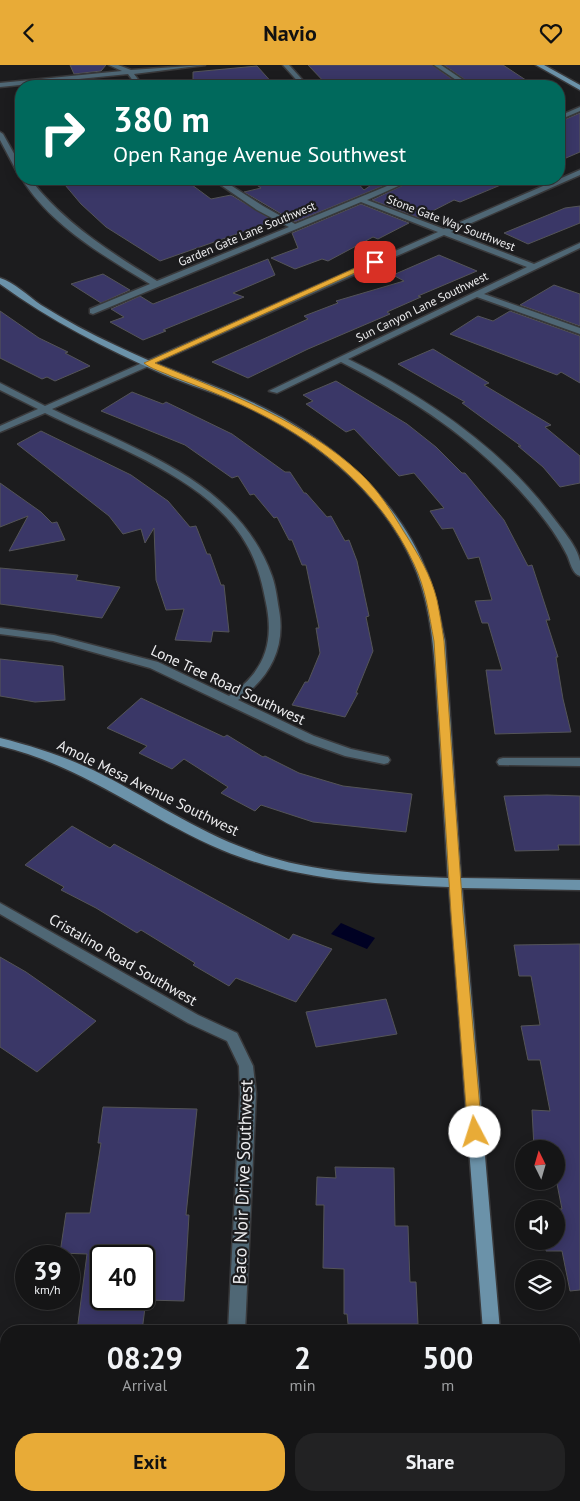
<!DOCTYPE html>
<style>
body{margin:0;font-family:"PT Sans",sans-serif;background:#222223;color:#f1f3f6;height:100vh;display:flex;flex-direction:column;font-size:19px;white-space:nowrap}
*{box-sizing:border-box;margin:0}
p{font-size:16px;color:#9d9fa1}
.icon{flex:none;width:28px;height:28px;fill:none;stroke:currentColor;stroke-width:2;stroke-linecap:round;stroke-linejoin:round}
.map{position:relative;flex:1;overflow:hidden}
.side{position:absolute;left:0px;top:1260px;width:580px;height:176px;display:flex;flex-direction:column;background:#151516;border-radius:20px 20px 0 0;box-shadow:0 2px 12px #0003,0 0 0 1px #343435}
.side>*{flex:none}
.banner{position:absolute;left:15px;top:15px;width:550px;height:105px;border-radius:20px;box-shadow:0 2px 12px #0003,0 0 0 1px #343435;background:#00695c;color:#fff;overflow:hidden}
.needle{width:32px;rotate:355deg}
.fabs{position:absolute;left:515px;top:1075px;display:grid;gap:10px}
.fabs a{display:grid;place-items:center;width:50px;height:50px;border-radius:50%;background:#151516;box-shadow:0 2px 12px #0003,0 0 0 1px #343435;font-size:25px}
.speed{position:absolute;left:15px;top:1180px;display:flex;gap:10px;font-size:25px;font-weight:700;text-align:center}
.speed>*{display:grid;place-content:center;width:65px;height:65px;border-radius:50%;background:#151516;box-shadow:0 2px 12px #0003,0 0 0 1px #343435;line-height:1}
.speed small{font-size:12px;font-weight:400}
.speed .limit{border:2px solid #111;border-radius:8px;background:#fff;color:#111}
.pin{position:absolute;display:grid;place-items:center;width:42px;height:42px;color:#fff;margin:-21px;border-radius:10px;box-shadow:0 2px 8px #0006}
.me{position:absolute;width:55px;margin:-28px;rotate:355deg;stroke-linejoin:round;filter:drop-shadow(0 0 4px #0008)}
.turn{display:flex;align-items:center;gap:18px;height:105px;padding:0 15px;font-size:22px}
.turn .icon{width:65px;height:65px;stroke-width:2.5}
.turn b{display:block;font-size:35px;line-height:42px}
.eta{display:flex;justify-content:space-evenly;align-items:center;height:85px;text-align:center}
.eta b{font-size:30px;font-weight:600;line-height:35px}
.primary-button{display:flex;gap:10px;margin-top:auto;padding:10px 15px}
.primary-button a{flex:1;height:58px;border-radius:20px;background:#e8ab37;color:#111;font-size:20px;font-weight:600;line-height:58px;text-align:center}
.primary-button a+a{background:#222223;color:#f1f3f6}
header{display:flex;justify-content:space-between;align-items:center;height:65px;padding:0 15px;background:#e8ab37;color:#111;font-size:22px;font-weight:600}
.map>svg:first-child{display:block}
.water{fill:#000123}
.building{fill:#3a3767;stroke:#545457;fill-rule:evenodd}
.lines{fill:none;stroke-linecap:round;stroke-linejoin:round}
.street-casing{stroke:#39393b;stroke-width:3}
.secondary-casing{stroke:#39393b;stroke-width:3}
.street{fill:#4f6775;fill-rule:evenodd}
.secondary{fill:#6b92a9;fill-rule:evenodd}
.route{fill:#e8ab37;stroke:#976f24}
.labels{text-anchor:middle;stroke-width:4.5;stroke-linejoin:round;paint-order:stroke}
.far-street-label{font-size:12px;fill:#ededef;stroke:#1c1c1e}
.street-label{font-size:15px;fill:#ededef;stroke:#1c1c1e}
.near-street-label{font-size:18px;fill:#ededef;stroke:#1c1c1e}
</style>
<header><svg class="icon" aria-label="back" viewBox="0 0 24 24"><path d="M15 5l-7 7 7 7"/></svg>Navio<svg class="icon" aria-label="heart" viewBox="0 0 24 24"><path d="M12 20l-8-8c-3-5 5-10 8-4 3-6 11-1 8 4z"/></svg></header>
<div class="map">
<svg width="580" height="1436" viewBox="0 0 580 1436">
<rect width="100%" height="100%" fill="#1c1c1e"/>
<!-- water -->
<path class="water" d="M 341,858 L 375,873 L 367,884 L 331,869 Z"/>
<!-- building -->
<g class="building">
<path d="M 70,0 L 106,0 L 101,6 L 74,9 Z"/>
<path d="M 308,0 L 432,0 L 462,21 L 328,21 Z"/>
<path d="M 444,0 L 503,0 L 535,21 L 474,21 Z"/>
<path d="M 257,1 L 275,21 L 193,21 L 193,7 Z"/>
<path d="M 580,48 L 580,87 L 559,96 L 559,57 Z"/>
<path d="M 60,114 L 184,114 L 211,134 L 231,130 L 274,156 L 160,196 L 106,162 L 81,139 Z"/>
<path d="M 248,114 L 354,114 L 364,125 L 380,114 L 400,114 L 295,157 L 244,127 L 261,123 Z"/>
<path d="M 416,114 L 515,114 L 460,137 L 454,135 L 419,153 L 372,135 Z"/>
<path d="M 361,139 L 409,158 L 378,174 L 373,172 L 328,196 L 322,194 L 295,204 L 271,193 L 298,183 L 292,168 Z"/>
<path d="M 580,141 L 580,158 L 528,179 L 504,168 L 565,143 Z"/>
<path d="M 439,190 L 477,206 L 418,231 L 421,232 L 387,247 L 390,249 L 308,284 L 248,313 L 212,297 L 308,254 L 304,251 L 338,238 L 336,236 L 404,216 L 393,210 Z"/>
<path d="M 268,194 L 275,210 L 233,228 L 244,232 L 163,265 L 166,266 L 143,275 L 110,257 L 124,252 L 111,244 L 140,231 L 153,239 Z"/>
<path d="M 103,209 L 130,225 L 101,238 L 71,219 Z"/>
<path d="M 554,220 L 580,229 L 580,261 L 520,240 Z"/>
<path d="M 0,246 L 39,273 L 68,287 L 65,288 L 90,301 L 55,316 L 47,312 L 42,314 L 0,293 Z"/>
<path d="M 510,246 L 580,271 L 580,318 L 561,307 L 557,310 L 450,269 L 478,251 L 493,256 Z"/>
<path d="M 433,284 L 489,318 L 484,320 L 551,360 L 545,362 L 580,391 L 580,418 L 560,422 L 543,402 L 518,381 L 521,381 L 462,338 L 465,337 L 398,299 Z"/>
<path d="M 336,316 L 407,359 L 436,382 L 462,408 L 465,408 L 504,455 L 528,501 L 532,500 L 550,555 L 546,555 L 558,592 L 556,592 L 563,634 L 571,667 L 495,669 L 486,605 L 502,605 L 488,558 L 482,558 L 475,536 L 492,535 L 479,492 L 468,494 L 453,463 L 442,464 L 430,446 L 444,443 L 414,408 L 399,411 L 354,364 L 346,367 L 306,339 L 313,336 L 303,330 Z"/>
<path d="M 132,327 L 163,339 L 166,337 L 232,369 L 285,407 L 290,407 L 304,428 L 306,428 L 327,452 L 331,451 L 345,476 L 349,475 L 357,496 L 369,551 L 366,552 L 373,586 L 356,628 L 358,628 L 345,652 L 292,640 L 305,617 L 308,617 L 320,588 L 316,563 L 319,563 L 306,500 L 302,500 L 292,475 L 289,475 L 277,452 L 274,453 L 254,429 L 250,430 L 238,411 L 232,413 L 185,380 L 101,346 Z"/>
<path d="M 41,366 L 131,410 L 168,436 L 190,462 L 196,461 L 207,489 L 210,489 L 221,520 L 224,520 L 229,567 L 213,566 L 211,577 L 175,575 L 184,544 L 166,545 L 156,515 L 154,463 L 145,478 L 141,464 L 123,469 L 109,451 L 17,379 Z"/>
<path d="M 0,418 L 41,447 L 52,458 L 57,457 L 65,475 L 9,486 L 28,451 L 0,462 Z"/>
<path d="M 0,503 L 78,510 L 76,515 L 120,522 L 102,553 L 0,539 Z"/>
<path d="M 0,594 L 63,601 L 65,635 L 35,637 L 0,631 Z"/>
<path d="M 141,633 L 224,672 L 227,670 L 263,692 L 265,691 L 299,708 L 343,721 L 412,729 L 406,767 L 313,757 L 261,740 L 255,746 L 221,728 L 228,722 L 184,694 L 172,704 L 139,688 L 147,681 L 107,663 Z"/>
<path d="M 547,730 L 580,731 L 580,780 L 558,780 L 559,785 L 515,786 L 504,731 Z"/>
<path d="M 72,761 L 110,783 L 114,779 L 289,875 L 293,869 L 332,884 L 296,937 L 236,913 L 229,921 L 193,900 L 195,898 L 141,865 L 137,868 L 96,843 L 61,825 L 64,822 L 25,800 Z"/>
<path d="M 580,879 L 580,1225 L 570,1226 L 562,1186 L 546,1186 L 545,1176 L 556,1176 L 556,1144 L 542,1143 L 562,1144 L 556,1114 L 556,1084 L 534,1083 L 532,1045 L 550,1046 L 540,995 L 528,995 L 521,961 L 540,960 L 531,911 L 519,911 L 514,880 Z"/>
<path d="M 0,892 L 26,907 L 96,956 L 37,1007 L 0,982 Z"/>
<path d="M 386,934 L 397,969 L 316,982 L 306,947 Z"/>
<path d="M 103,1042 L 197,1044 L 186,1150 L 189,1150 L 184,1236 L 146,1235 L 142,1266 L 77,1266 L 87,1189 L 60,1188 L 66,1148 L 90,1148 L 101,1078 L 98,1078 ZM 101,1189 L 144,1190 L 144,1234 L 101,1234 Z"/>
<path d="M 335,1102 L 394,1103 L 395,1161 L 408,1161 L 410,1217 L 416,1217 L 418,1259 L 348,1259 L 347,1249 L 344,1249 L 344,1204 L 323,1203 L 324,1140 L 316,1140 L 317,1112 L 336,1113 Z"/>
</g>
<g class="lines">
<defs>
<g id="street">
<path d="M 109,0 L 118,0 L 131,5 L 205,0 L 134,9 L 143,21 L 137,21 L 128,9 L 0,22 L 0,18 L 122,6 Z"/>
<path d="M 283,0 L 289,0 L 308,21 L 302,21 Z"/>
<path d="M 434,0 L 441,0 L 472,21 L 465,21 Z"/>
<path d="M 580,42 L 580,46 L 559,55 L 559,51 Z"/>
<path d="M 0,67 L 3,69 L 21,101 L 21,109 L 17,107 L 0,75 Z"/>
<path d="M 580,105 L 580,110 L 451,167 L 534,199 L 580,178 L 580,183 L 484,229 L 580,263 L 580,269 L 477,232 L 348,294 C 426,332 499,381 552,451 C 561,463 577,481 580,496 C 580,501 580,506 580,511 C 572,509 570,496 567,490 C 557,470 544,453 530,437 C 477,376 412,333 341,297 L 277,328 L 269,326 L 527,202 L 444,170 L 52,344 C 135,385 238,416 272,511 C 276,522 277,534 279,545 C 286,583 269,614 238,635 L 314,671 L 351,684 L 388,692 L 390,695 L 388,698 L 384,699 L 345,691 L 306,677 L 150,603 L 53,576 L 0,569 L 0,563 L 54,570 L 158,597 L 229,631 C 261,609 274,583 267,543 C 263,522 259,502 248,482 C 212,414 110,380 45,348 L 0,367 L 0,361 L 38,344 L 0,325 L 0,318 L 45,341 L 438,167 L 361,137 L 93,249 L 90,248 L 90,244 L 150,219 C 104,191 51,161 22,114 L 30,114 C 64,158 110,187 157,216 L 289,162 L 257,145 L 212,114 L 221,114 L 263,141 L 295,159 L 404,114 L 414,114 L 367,135 L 444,164 Z"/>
<path d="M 503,693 L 580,693 L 580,701 L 499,700 L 497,697 L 499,694 Z"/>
<path d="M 0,838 L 198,950 L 237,968 L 253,1001 L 256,1029 L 245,1266 L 228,1266 L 240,1029 L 239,1001 L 227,976 L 188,958 L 0,849 Z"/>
<rect x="220" y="1430" width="18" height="6"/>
</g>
<g id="secondary">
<path d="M 536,0 L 544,0 L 580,20 L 580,25 Z"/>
<path d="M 0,213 C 14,217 28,231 41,240 C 65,255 91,269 117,281 C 160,302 204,316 247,335 C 324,369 398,430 428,510 C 436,531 440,554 445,576 L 461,813 L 580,815 L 580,825 L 462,823 L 500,1266 L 483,1266 L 449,822 C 372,819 294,815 222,785 C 144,752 86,702 0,681 L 0,673 C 32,681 63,691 93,705 C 146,731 194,765 249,785 C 311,809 382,810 448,813 C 445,759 441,705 438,651 C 435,603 434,553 417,508 C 387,430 315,373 241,339 C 216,328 189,320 163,309 C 106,284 51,256 0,219 Z"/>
<path d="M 497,1430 L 515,1430 L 516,1436 L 498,1436 Z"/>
</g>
</defs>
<!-- street casing -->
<use href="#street" class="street-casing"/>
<!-- secondary casing -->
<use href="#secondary" class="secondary-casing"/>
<!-- street -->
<use href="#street" class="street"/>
<!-- secondary -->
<use href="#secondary" class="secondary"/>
</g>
<!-- route -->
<path class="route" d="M 373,195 L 379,197 L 155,298 C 227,328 303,355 361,409 C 379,426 392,447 404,467 C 418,489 431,510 437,535 C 440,549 442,563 444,576 L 463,848 L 482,1067 L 480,1071 L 470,1071 L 468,1067 L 451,848 L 434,576 C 429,550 426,524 414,499 C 379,424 316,374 242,340 C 219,329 195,320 171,311 C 163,307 151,304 144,298 Z"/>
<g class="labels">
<!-- far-street labels -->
<g class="far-street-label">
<text transform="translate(451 158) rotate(21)" y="4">Stone Gate Way Southwest</text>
<text transform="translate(247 169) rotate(-23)" y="4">Garden Gate Lane Southwest</text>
<text transform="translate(422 242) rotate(-26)" y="4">Sun Canyon Lane Southwest</text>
</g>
<!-- street labels -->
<g class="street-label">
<text transform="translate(228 620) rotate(25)" y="5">Lone Tree Road Southwest</text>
<text transform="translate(148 723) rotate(26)" y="5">Amole Mesa Avenue Southwest</text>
<text transform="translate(123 895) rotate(30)" y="5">Cristalino Road Southwest</text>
</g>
<!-- near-street labels -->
<g class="near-street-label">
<text transform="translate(243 1117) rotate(-88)" y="6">Baco Noir Drive Southwest</text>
</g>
</g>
</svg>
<div class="fabs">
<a><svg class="needle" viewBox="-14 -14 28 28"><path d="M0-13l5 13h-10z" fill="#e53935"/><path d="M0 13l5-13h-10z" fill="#9d9fa1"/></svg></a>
<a><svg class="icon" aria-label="sound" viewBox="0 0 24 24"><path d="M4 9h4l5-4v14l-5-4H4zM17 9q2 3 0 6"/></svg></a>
<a><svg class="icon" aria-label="layers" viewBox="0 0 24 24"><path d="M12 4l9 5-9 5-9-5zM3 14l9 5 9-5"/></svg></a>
</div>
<div class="speed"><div>39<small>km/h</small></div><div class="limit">40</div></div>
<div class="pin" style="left:375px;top:197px;background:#d93025"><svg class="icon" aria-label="arrive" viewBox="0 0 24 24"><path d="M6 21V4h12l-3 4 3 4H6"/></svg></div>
<svg class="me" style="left:475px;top:1067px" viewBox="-20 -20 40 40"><circle r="19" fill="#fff"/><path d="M0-13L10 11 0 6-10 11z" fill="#e8ab37"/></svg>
<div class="banner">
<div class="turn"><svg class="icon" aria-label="right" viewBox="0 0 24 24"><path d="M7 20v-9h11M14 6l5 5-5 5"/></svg><div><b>380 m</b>Open Range Avenue Southwest</div></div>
</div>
<section class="side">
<div class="eta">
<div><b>08:29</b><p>Arrival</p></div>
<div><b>2</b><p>min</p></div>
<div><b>500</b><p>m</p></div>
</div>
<div class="primary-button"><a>Exit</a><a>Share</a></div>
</section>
</div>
